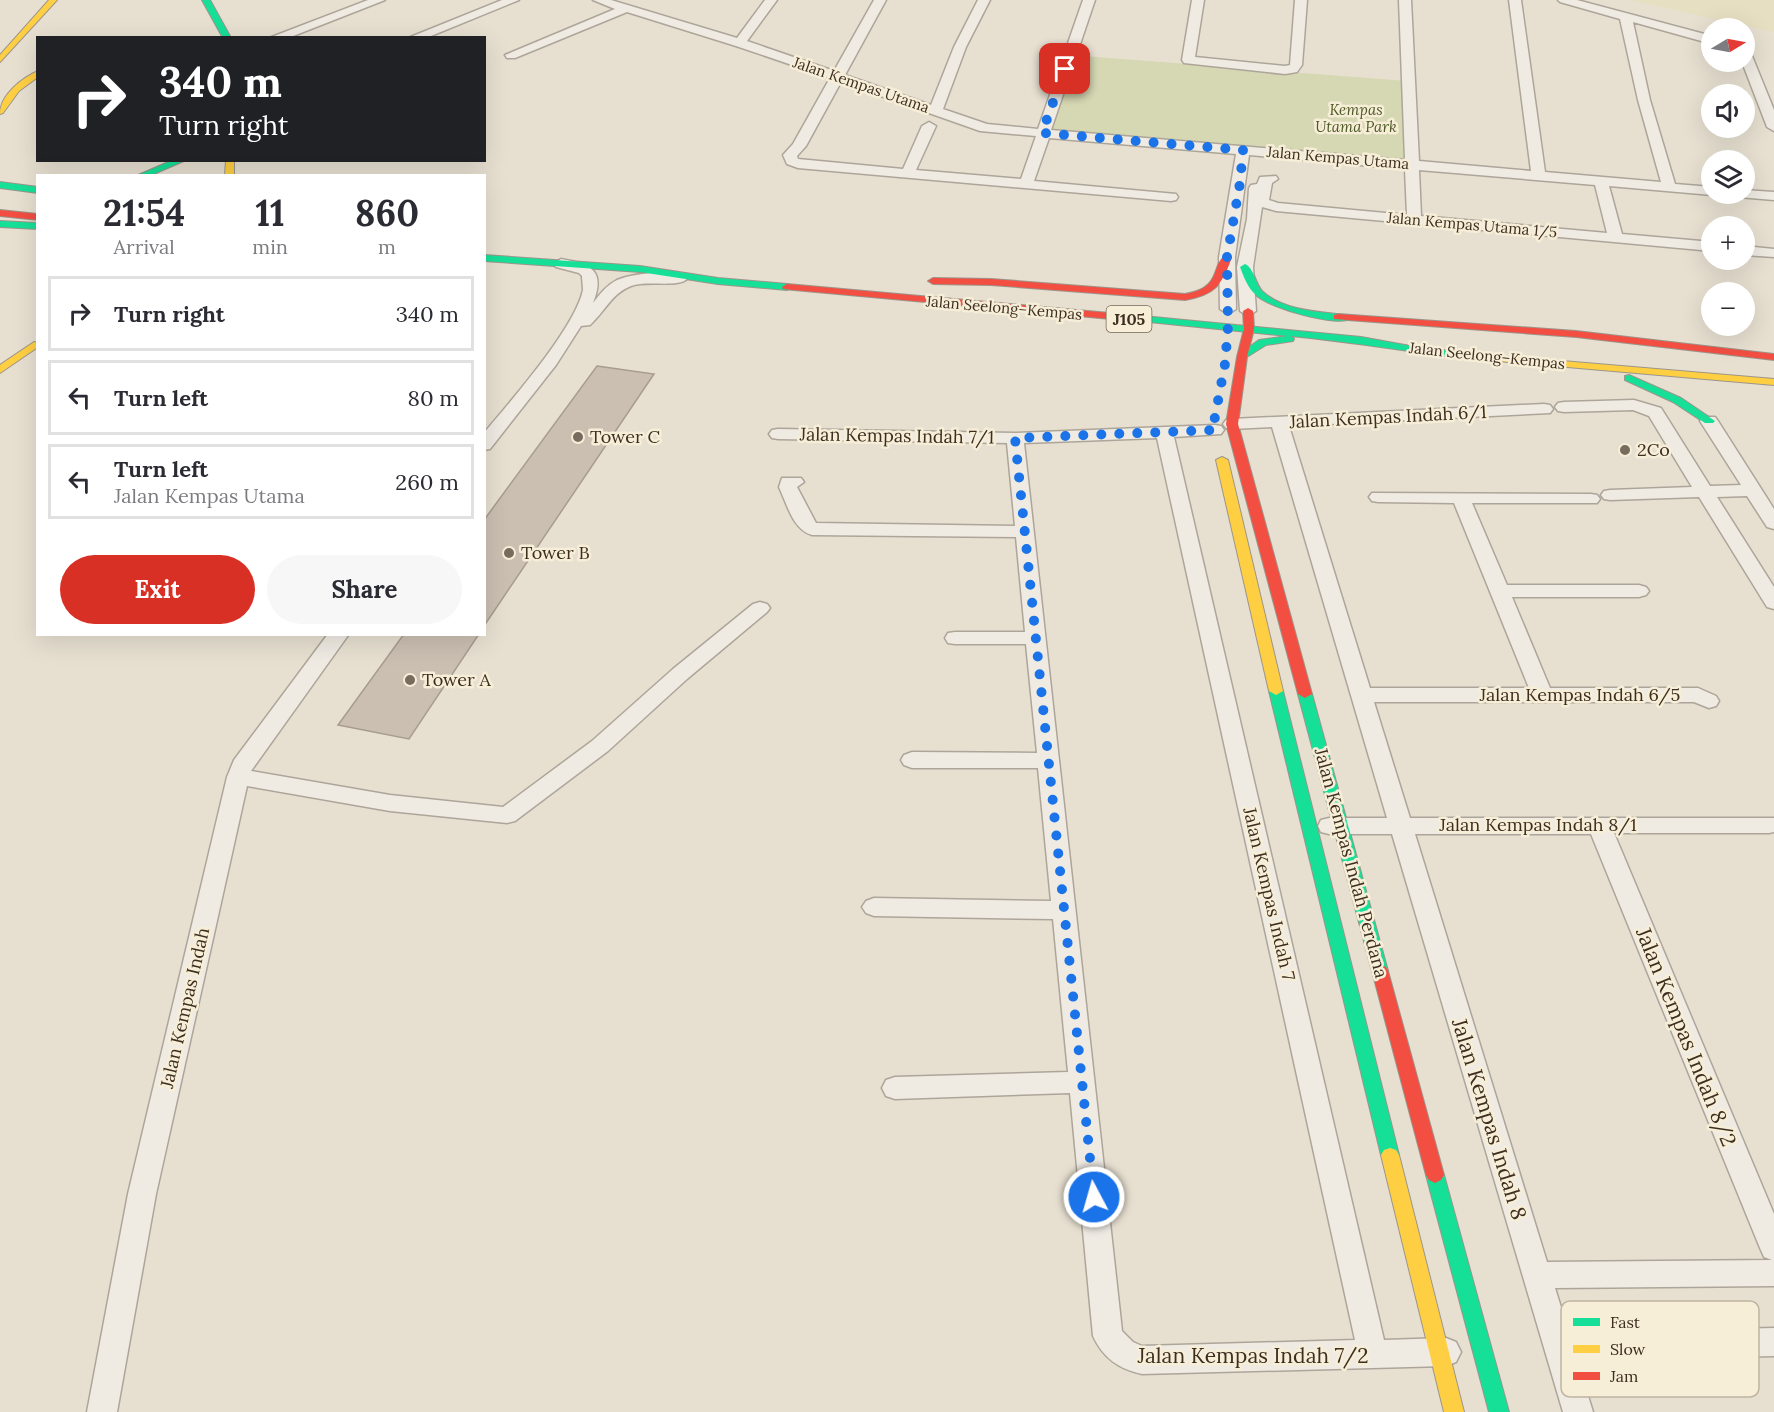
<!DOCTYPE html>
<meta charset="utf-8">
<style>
body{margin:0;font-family:Lora,serif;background:#f7f7f7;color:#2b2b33;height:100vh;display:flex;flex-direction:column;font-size:22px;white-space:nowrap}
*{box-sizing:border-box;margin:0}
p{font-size:20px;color:#7c7c81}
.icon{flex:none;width:33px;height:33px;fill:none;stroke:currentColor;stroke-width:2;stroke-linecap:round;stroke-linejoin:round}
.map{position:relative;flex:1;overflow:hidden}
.details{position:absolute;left:36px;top:174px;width:450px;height:462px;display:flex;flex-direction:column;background:#fff;border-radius:0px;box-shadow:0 6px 24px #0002}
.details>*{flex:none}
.top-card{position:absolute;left:36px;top:36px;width:450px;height:126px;border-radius:0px;box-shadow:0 6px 24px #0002;background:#202124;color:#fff;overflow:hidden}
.needle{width:39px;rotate:80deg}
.buttons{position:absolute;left:1701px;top:18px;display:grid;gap:12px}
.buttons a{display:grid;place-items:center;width:54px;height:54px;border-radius:50%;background:#fff;box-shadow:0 6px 24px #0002;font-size:30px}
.pin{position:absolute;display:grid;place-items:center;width:51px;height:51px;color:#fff;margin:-26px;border-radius:12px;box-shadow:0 3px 9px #0006}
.me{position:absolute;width:66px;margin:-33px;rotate:354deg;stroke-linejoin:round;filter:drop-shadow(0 0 4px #0008)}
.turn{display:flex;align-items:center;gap:21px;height:126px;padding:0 24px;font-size:27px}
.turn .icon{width:78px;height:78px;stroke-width:2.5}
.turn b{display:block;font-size:42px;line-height:51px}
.eta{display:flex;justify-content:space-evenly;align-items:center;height:102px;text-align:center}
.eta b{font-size:36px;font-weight:700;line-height:42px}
.action{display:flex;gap:12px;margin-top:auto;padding:12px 24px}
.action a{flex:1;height:69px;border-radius:36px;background:#d93025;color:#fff;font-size:24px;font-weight:700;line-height:69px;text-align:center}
.action a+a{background:#f7f7f7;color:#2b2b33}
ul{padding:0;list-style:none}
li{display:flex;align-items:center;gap:18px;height:75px;margin:0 12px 9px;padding:0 12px;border:3px solid #e1e1e2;border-radius:0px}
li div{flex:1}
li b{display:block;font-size:22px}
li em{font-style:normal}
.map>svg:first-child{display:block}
.farmland{fill:#e6dfc2}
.green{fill:#d6d7b3}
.building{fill:#cbbfb2;stroke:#a89c90;stroke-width:1.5}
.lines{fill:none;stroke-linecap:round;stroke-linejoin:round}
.street-casing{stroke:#ada599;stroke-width:3}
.fast-casing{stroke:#9c958a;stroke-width:2}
.slow-casing{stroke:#9c958a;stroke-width:2}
.jam-casing{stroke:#9c958a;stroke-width:2}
.street{fill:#efebe3;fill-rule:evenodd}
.fast{fill:#16e098;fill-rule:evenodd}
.slow{fill:#ffcf43;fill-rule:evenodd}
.jam{fill:#f24e42;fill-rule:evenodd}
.route{stroke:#1a73e8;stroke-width:10;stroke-dasharray:0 18}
.poi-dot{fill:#786c5e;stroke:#f7eed8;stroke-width:2}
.labels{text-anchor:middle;stroke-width:5;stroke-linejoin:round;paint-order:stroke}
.far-street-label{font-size:15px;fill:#3d2e20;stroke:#f7eed8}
.far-park-label{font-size:15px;font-style:italic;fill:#4d5a26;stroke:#f7eed8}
.shield{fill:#f7eed8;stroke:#756857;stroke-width:1.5}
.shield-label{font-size:16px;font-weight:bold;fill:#3d2e20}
.street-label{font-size:18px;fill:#3d2e20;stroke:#f7eed8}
.poi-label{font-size:18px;fill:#3d2e20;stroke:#f7eed8;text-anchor:start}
.near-street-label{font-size:21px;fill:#3d2e20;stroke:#f7eed8}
.key{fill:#f7eed8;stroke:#bfb4a1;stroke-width:1.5}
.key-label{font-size:16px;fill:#3d2e20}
</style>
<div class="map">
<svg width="1774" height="1412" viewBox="0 0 1774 1412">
<rect width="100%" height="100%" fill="#e7e0d1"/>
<!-- farmland -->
<path class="farmland" d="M 1629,0 L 1774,0 L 1774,32 Z"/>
<!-- green -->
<path class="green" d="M 1070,55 L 1407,81 L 1411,165 L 1042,133 Z"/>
<!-- building -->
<g class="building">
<path d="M 597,366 L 654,374 L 484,626 L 484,520 Z"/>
<path d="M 404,634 L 479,634 L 409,739 L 338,725 Z"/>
</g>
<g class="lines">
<defs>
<g id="street">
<path d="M 368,0 L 385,0 L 288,38 L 269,38 Z"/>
<path d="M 502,0 L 519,0 L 426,38 L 408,38 Z"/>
<path d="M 593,0 L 611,0 L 737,38 L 765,0 L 777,0 L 747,41 L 834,71 L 874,0 L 886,0 L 845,75 L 931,105 L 954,47 L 978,0 L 990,0 L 966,47 L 943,109 L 987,124 L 1038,129 L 1083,0 L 1095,0 L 1051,130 L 1405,160 L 1399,0 L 1411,0 L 1419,161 L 1531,171 L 1509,0 L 1521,0 L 1545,172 L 1661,182 L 1638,100 L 1620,19 L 1560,2 L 1558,0 L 1577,0 L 1712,36 L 1712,44 L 1633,22 L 1650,100 L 1675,184 L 1712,187 L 1712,194 L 1717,194 L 1712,195 L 1609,186 L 1622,234 L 1712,242 L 1712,251 L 1276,211 L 1262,207 L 1253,267 L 1256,311 L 1248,316 L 1240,311 L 1237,267 L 1247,219 L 1249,188 L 1251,185 L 1257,184 L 1260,177 L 1276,176 L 1278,179 L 1272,183 L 1269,200 L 1278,203 L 1407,215 L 1405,169 L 1249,155 L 1235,257 L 1236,309 L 1228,314 L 1220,309 L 1219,257 L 1236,154 L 1049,138 L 1034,181 L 1176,194 L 1178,197 L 1176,200 L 1171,201 L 798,168 L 787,164 L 783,155 L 793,144 L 830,78 L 736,46 L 627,12 L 515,58 L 507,58 L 505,55 L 615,9 ZM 841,82 L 980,131 L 1036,136 L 1021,179 L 916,170 L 936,126 L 929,122 L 922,126 L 903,169 L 798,159 L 797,156 L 806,146 ZM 1419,170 L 1595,185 L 1607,233 L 1421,216 Z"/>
<path d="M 1192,0 L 1204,0 L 1195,57 L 1285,66 L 1290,65 L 1295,0 L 1307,0 L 1302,65 L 1297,72 L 1285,74 L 1184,63 L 1182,60 Z"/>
<path d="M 1744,47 L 1750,51 L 1774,110 L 1774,131 L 1767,127 L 1742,62 L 1744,62 Z"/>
<path d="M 1744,190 L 1774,192 L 1774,200 L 1738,197 L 1736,194 L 1744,194 Z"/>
<path d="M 1744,246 L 1774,249 L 1774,257 L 1744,255 Z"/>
<path d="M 561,259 C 591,264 606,270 593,303 C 600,294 607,285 617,280 C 631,274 676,267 687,279 C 678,288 646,280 631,286 C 613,293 606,309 593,322 L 590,325 L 581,326 L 556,365 L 490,449 L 484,450 L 484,433 C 510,402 575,328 583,290 C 583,286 582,280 582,276 L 579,273 L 556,267 L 553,264 Z"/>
<path d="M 1634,400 L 1661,408 L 1710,486 L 1741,485 L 1700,421 L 1703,417 L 1715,417 L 1718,421 L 1774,509 L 1774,529 L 1767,527 L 1747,496 L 1717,497 L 1774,587 L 1774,609 L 1767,607 L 1699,497 L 1610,500 L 1604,499 L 1601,495 L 1604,491 L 1610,490 L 1692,487 L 1649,416 L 1633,410 L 1564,412 L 1558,411 L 1555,407 L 1558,403 L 1564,402 Z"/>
<path d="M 1544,404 L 1550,405 L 1553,409 L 1550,413 L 1289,426 L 1370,688 L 1529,688 L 1454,503 L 1378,502 L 1372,501 L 1369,497 L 1372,493 L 1591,494 L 1597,495 L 1600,499 L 1597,503 L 1472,503 L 1507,585 L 1639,585 L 1646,587 L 1649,591 L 1646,595 L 1639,597 L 1512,597 L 1550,688 L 1698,688 L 1716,696 L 1719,701 L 1716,706 L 1709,708 L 1694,702 L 1374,702 L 1410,818 L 1774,818 L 1774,832 L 1769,833 L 1614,833 L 1774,1214 L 1774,1286 L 1555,1288 L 1569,1333 L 1774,1328 L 1774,1356 L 1577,1360 L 1593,1412 L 1563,1412 L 1392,834 L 1329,834 L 1321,832 L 1318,826 L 1321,820 L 1329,818 L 1387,818 L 1272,427 L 1232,429 L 1226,428 L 1223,424 L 1226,420 L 1232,419 ZM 1415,834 L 1591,834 L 1760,1248 L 1764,1257 L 1772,1260 L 1547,1262 Z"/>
<path d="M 1215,425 L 1221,426 L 1224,430 L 1221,434 L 1174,437 L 1384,1340 L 1446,1338 L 1456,1342 L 1461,1352 L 1456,1362 L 1446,1366 L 1142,1374 C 1119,1369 1103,1358 1093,1336 L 1070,1093 L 895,1099 L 886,1096 L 882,1088 L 886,1080 L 895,1077 L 1068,1072 L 1053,919 L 874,916 L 866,913 L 862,907 L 866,901 L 874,898 L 1051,901 L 1038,768 L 912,768 L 904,765 L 901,760 L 904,755 L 912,752 L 1037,753 L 1026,644 L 955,644 L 948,643 L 945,638 L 948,633 L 955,632 L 1025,632 L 1016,537 L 812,535 C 793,530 787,504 779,487 L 782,478 L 801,478 L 804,482 L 797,487 L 816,523 L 1015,526 L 1007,443 L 778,439 L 772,438 L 769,434 L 772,430 L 778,429 L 1015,433 ZM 1157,438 L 1355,1340 L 1142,1346 L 1133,1342 L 1122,1331 L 1024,443 Z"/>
<path d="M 760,602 L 767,604 L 770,608 L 767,612 L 687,679 L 608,751 L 515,821 L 507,823 L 390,811 L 247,786 L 156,1194 L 117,1412 L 87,1412 L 128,1194 L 227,777 L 234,760 L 328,634 L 349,634 L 251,771 L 390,795 L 503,807 L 592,741 L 673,669 L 753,604 Z"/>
</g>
<g id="fast">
<path d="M 202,0 L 210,0 L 231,38 L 223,38 Z"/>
<path d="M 173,160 L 186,160 L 149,176 L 136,176 Z"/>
<path d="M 0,182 L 38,187 L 38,193 L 0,188 Z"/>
<path d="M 0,221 L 38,223 L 38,229 L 0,227 Z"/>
<path d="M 484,255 L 640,266 L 718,278 L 787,284 L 792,287 L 787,290 L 718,284 L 640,272 L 484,261 Z"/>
<path d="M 1245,264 C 1254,268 1255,283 1262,291 C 1283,311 1320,312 1347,315 L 1352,318 C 1339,328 1269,308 1256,295 C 1247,287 1244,277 1240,267 Z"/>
<path d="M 1143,316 L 1361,337 L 1416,347 L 1479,354 L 1484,357 L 1479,360 C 1416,353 1354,342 1291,336 L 1294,339 L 1293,341 L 1266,345 L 1242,360 L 1237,357 L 1238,355 L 1259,340 L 1288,336 L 1139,321 L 1139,317 Z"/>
<path d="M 1629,375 L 1681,398 L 1715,421 L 1713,423 L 1705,423 L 1673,402 L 1625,380 L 1625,376 Z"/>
<path d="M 1276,687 L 1283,691 L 1399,1155 L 1396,1160 L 1390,1162 L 1384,1160 L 1381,1155 L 1269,691 Z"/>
<path d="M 1305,690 L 1312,694 L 1388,971 L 1386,975 L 1380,977 L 1374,975 L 1372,971 L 1298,694 Z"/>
<path d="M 1435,1167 L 1441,1170 L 1444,1175 L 1509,1412 L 1489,1412 L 1426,1175 L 1429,1170 Z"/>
</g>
<g id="slow">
<path d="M 49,0 L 57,0 L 0,62 L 0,55 Z"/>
<path d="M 38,71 L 38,77 L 19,91 L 3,113 L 0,114 C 0,95 22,78 38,71 Z"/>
<path d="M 226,160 L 234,160 L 234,176 L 225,176 Z"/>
<path d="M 34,342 L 38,343 L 38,347 L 0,373 L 0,365 Z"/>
<path d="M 1479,354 L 1774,379 L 1774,385 L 1475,359 L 1474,357 Z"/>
<path d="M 1222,457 L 1228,460 L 1283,691 L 1276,695 L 1269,691 L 1216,460 Z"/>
<path d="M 1390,1148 L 1396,1150 L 1399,1155 L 1464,1412 L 1444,1412 L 1381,1155 L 1384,1150 Z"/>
</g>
<g id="jam">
<path d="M 0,210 L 38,214 L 38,220 L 0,216 Z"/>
<path d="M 1227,254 L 1232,257 C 1222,285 1215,295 1185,300 L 991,285 L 933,284 L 928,281 L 933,278 L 991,279 L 1185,294 C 1224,288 1210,263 1227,254 Z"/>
<path d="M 787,284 L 1143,316 L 1148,319 L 1143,322 L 783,289 L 782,287 Z"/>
<path d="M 1248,308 L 1253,311 L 1254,329 L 1247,357 L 1238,424 L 1312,694 L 1305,698 L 1298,694 L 1226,424 L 1237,357 L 1244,329 L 1243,311 Z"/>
<path d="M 1338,314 L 1576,331 L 1774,354 L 1774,360 L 1576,337 L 1334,319 L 1334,315 Z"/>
<path d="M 1380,965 L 1386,967 L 1388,971 L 1444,1175 L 1441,1180 L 1435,1183 L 1429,1180 L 1426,1175 L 1372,971 L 1374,967 Z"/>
</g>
</defs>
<!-- street casing -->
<use href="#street" class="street-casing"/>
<!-- fast casing -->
<use href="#fast" class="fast-casing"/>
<!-- slow casing -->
<use href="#slow" class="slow-casing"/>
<!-- jam casing -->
<use href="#jam" class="jam-casing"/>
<!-- street -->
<use href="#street" class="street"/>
<!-- fast -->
<use href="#fast" class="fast"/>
<!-- slow -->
<use href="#slow" class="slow"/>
<!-- jam -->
<use href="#jam" class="jam"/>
</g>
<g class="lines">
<!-- route -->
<path class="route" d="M 1065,69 L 1042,133 L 1243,150 L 1240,183 L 1227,257 L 1228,327 L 1225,364 L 1214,422 L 1215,430 L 1015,438 L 1094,1197"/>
</g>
<!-- markers -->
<g class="poi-dot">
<circle cx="578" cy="437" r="6"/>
<circle cx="1625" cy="450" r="6"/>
<circle cx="509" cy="553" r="6"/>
<circle cx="410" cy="680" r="6"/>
</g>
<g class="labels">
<!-- far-street labels -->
<g class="far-street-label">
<text transform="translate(861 85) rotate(19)" y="5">Jalan Kempas Utama</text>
<text transform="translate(1338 158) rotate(5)" y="5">Jalan Kempas Utama</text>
<text transform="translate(1472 225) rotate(5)" y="5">Jalan Kempas Utama 1/5</text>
<text transform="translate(1004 308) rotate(5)" y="5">Jalan Seelong–Kempas</text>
<text transform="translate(1487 356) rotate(6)" y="5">Jalan Seelong–Kempas</text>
</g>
<!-- far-park labels -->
<g class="far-park-label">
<text x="1356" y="115">Kempas<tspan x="1356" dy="17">Utama Park</tspan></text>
</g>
<!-- shield labels -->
<rect class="shield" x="1106.5" y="306" width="45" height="26" rx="4.5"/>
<g class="shield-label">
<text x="1129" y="325">J105</text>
</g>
<!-- street labels -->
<g class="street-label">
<text transform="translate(1388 417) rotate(-3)" y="6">Jalan Kempas Indah 6/1</text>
<text transform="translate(897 436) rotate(1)" y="6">Jalan Kempas Indah 7/1</text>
<text x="1580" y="701">Jalan Kempas Indah 6/5</text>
<text x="1538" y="831">Jalan Kempas Indah 8/1</text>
<text transform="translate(1351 863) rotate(75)" y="6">Jalan Kempas Indah Perdana</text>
<text transform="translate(1269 894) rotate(77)" y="6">Jalan Kempas Indah 7</text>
<text transform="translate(185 1008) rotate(-77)" y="6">Jalan Kempas Indah</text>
</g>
<!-- poi labels -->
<g class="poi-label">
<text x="590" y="443">Tower C</text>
<text x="1637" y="456">2Co</text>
<text x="521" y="559">Tower B</text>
<text x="422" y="686">Tower A</text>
</g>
<!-- near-street labels -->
<g class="near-street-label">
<text transform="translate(1686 1037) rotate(68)" y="7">Jalan Kempas Indah 8/2</text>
<text transform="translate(1489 1119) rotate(73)" y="7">Jalan Kempas Indah 8</text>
<text x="1253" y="1363">Jalan Kempas Indah 7/2</text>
</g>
</g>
<!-- legend -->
<rect x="1561" y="1301" width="198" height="96" rx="9" class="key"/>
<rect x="1573" y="1318" width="27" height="8" fill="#16e098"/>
<rect x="1573" y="1345" width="27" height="8" fill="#ffcf43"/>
<rect x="1573" y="1372" width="27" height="8" fill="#f24e42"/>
<g class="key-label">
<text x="1610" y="1328">Fast</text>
<text x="1610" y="1355">Slow</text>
<text x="1610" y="1382">Jam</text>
</g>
</svg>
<div class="buttons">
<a><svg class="needle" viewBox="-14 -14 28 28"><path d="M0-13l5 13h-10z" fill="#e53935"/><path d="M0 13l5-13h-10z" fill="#7c7c81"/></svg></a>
<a><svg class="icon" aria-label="sound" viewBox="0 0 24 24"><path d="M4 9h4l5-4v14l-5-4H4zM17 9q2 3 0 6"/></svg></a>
<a><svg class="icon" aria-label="layers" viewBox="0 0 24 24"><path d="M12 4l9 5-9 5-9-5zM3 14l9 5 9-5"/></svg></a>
<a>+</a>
<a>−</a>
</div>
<div class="pin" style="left:1065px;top:69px;background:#d93025"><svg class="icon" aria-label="arrive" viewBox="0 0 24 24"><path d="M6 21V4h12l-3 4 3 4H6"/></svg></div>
<svg class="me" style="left:1094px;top:1197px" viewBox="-20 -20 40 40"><circle r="17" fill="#1a73e8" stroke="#fff" stroke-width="3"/><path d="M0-11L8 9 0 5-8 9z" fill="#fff"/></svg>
<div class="top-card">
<div class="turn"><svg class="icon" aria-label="right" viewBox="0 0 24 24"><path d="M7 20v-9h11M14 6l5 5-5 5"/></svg><div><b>340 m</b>Turn right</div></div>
</div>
<section class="details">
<div class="eta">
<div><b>21:54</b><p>Arrival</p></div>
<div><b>11</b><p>min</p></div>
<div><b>860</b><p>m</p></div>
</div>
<ul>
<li><svg class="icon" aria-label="right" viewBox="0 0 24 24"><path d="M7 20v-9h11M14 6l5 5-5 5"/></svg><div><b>Turn right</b></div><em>340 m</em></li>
<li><svg class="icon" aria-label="left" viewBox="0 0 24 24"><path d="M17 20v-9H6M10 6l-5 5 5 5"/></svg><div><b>Turn left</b></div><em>80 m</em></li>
<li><svg class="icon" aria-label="left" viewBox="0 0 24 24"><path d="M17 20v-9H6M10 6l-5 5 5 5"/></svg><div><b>Turn left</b><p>Jalan Kempas Utama</p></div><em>260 m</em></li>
</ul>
<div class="action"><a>Exit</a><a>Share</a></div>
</section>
</div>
